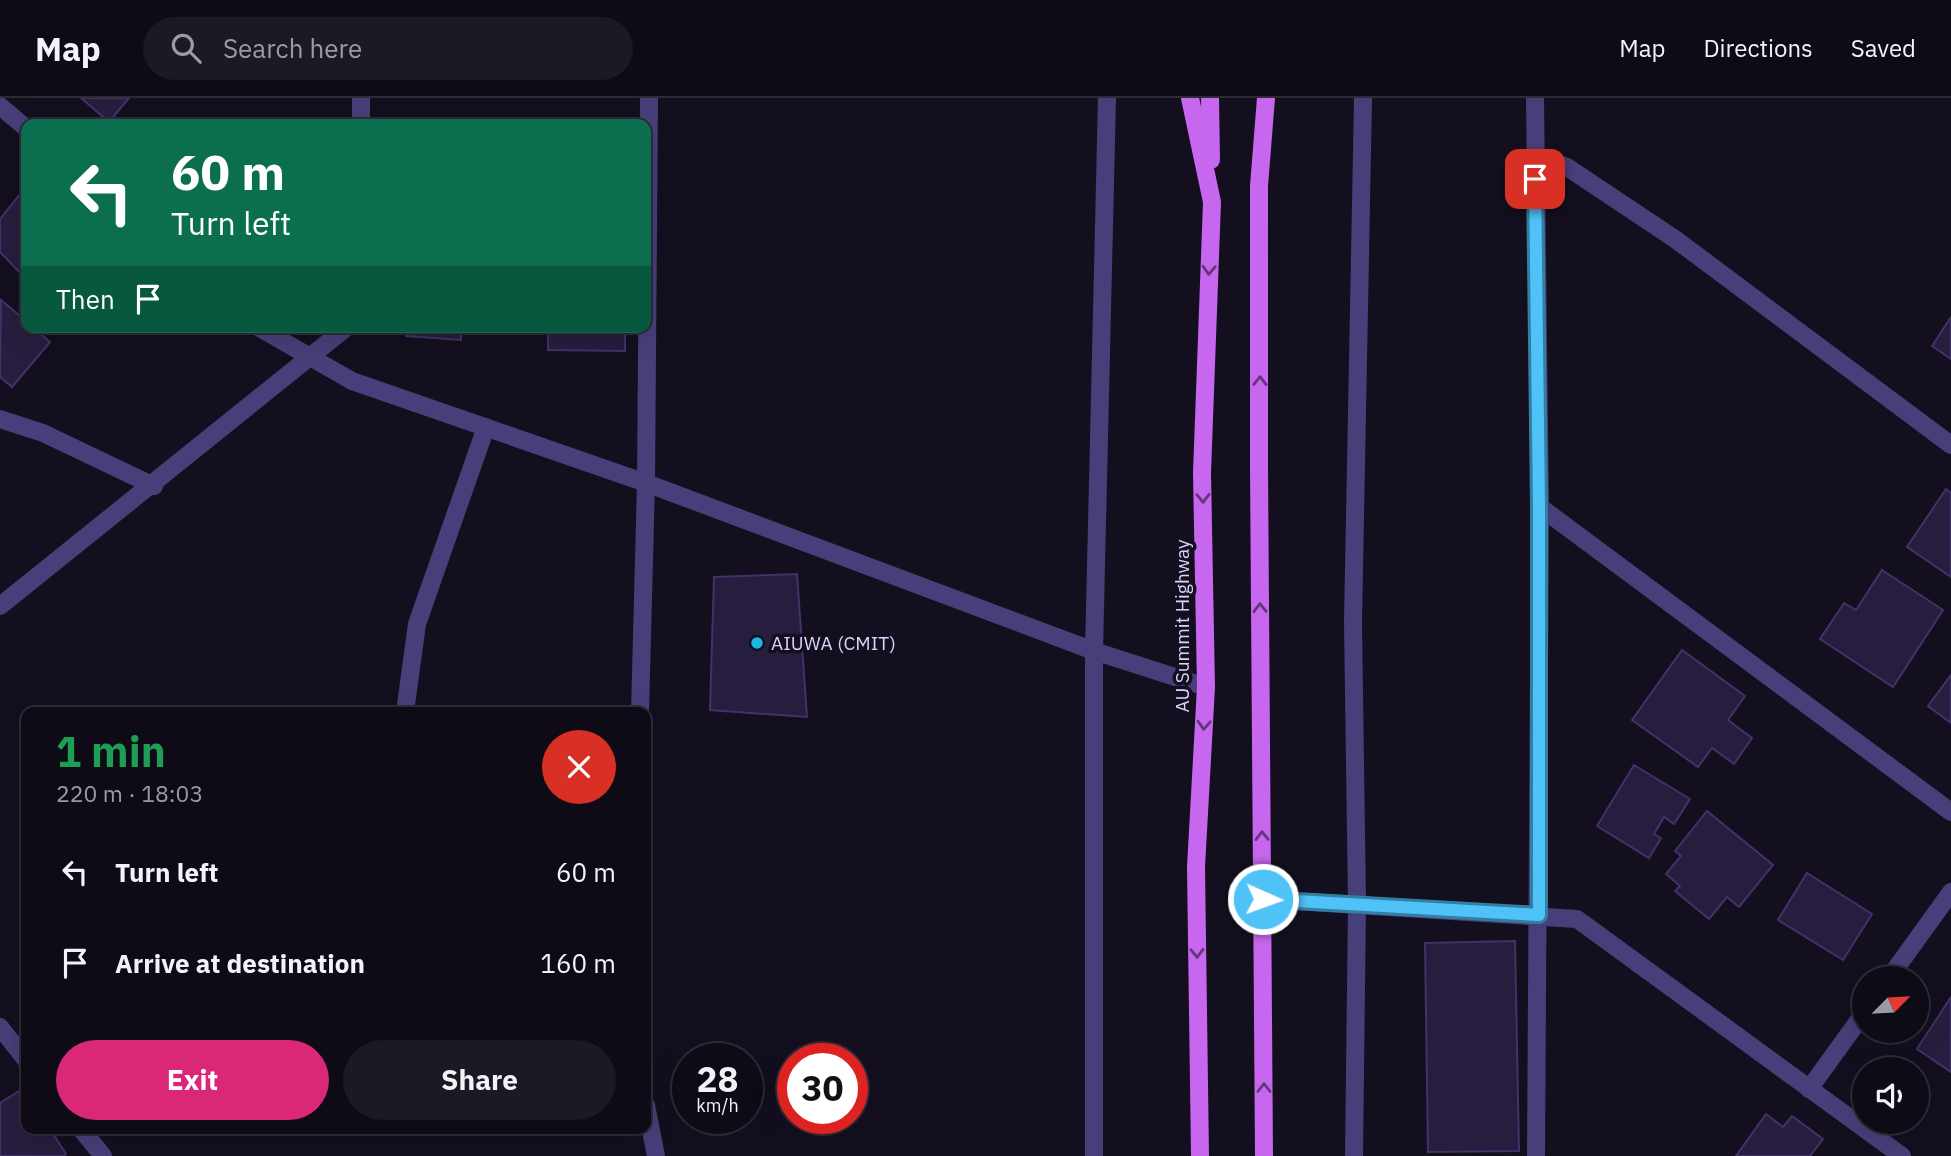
<!DOCTYPE html>
<meta charset="utf-8">
<style>
body{margin:0;font-family:"IBM Plex Sans",sans-serif;background:#1c1924;color:#f1f3f6;height:100vh;display:flex;flex-direction:column;font-size:26px;white-space:nowrap}
*{box-sizing:border-box;margin:0}
p{font-size:23px;color:#9b9ba1}
.icon{flex:none;width:38px;height:38px;fill:none;stroke:currentColor;stroke-width:2;stroke-linecap:round;stroke-linejoin:round}
.map{position:relative;flex:1;overflow:hidden}
.details{position:absolute;left:21px;top:609px;width:630px;height:427px;display:flex;flex-direction:column;background:#0e0b17;border-radius:14px;box-shadow:0 7px 28px #0002,0 0 0 2px #2e2b36}
.details>*{flex:none}
.hud{position:absolute;left:21px;top:21px;width:630px;height:214px;border-radius:14px;box-shadow:0 7px 28px #0002,0 0 0 2px #2e2b36;background:#0b6e4f;color:#fff;overflow:hidden}
.needle{width:46px;rotate:66deg}
.controls{position:absolute;left:1852px;top:868px;display:grid;gap:14px}
.controls a{display:grid;place-items:center;width:77px;height:77px;border-radius:50%;background:#0e0b17;box-shadow:0 7px 28px #0002,0 0 0 2px #2e2b36;font-size:35px}
.speed{position:absolute;left:672px;top:945px;display:flex;gap:14px;font-size:35px;font-weight:700;text-align:center}
.speed>*{display:grid;place-content:center;width:91px;height:91px;border-radius:50%;background:#0e0b17;box-shadow:0 7px 28px #0002,0 0 0 2px #2e2b36;line-height:1}
.speed small{font-size:18px;font-weight:400}
.speed .limit{border:10px solid #d22;background:#fff;color:#111}
.pin{position:absolute;display:grid;place-items:center;width:60px;height:60px;color:#fff;margin:-30px;border-radius:14px;box-shadow:0 4px 10px #0006}
.me{position:absolute;width:77px;margin:-38px;rotate:92deg;stroke-linejoin:round;filter:drop-shadow(0 0 5px #0008)}
.turn{display:flex;align-items:center;gap:24px;height:147px;padding:0 35px;font-size:32px}
.turn .icon{width:91px;height:91px;stroke-width:2.5}
.turn b{display:block;font-size:49px;line-height:60px}
.then{display:flex;align-items:center;height:66px;padding:0 35px;background:#0003;gap:14px;font-size:26px}
.round{display:grid;place-items:center;flex:none;width:74px;height:74px;border-radius:37px;background:#1c1924}
.overview{display:flex;align-items:center;justify-content:space-between;height:119px;padding:0 35px}
h1{font-size:42px;font-weight:700;line-height:52px;color:#1e9e55}
.primary-button{display:flex;gap:14px;margin-top:auto;padding:14px 35px}
.primary-button a{flex:1;height:80px;border-radius:42px;background:#db2777;color:#fff;font-size:28px;font-weight:700;line-height:80px;text-align:center}
.primary-button a+a{background:#1c1924;color:#f1f3f6}
ul{padding:0;list-style:none}
li{display:flex;align-items:center;gap:21px;height:91px;padding:0 35px}
li div{flex:1}
li b{display:block;font-size:26px}
li em{font-style:normal}
header{display:flex;align-items:center;gap:42px;box-sizing:border-box;height:98px;padding:0 35px;background:#0e0b17;border-bottom:2px solid #2e2b36}
header strong{font-size:33px}
nav{display:flex;gap:38px;margin-inline-start:auto;font-size:24px}
.search{width:490px;height:63px;background:#1c1924;display:flex;align-items:center;gap:18px;box-sizing:border-box;padding:0 24px;border-radius:38px;color:#9b9ba1;font-size:26px}
.map>svg:first-child{display:block}
.building{fill:#271d3e;stroke:#413268;stroke-width:2}
.lines{fill:none;stroke-linecap:round;stroke-linejoin:round}
.minor{stroke:#473f79;stroke-width:18}
.major{stroke:#c766ee;stroke-width:18}
.oneway{stroke:#64367c}
.route-casing{stroke:#337fa1;stroke-width:18}
.route{stroke:#4fc3f7;stroke-width:12}
.poi-dot{fill:#19bae0;stroke:#130f1f;stroke-width:2.5}
.labels{text-anchor:middle;stroke-width:7;stroke-linejoin:round;paint-order:stroke}
.street-label{font-size:19px;fill:#dbd3fa;stroke:#130f1f}
.poi-label{font-size:19px;fill:#dbd3fa;stroke:#130f1f;text-anchor:start}
</style>
<header>
<strong>Map</strong>
<div class="search"><svg class="icon" aria-label="search" viewBox="0 0 24 24"><circle cx="10" cy="10" r="6"/><path d="M15 15l6 6"/></svg>Search here</div>
<nav><a>Map</a><a>Directions</a><a>Saved</a></nav>
</header>
<div class="map">
<svg width="1951" height="1058" viewBox="0 0 1951 1058">
<rect width="100%" height="100%" fill="#130f1f"/>
<!-- building -->
<g class="building">
<path d="M 81,0 L 129,0 L 109,24 Z"/>
<path d="M 25,90 L 26,90 L 26,181 L 0,154 L 0,121 Z"/>
<path d="M 1,202 L 26,223 L 26,229 L 33,229 L 50,244 L 12,289 L 0,279 Z"/>
<path d="M 1951,219 L 1951,261 L 1932,248 Z"/>
<path d="M 407,229 L 461,229 L 461,242 L 406,238 Z"/>
<path d="M 548,229 L 625,229 L 625,253 L 548,252 Z"/>
<path d="M 1946,391 L 1951,395 L 1951,479 L 1907,449 Z"/>
<path d="M 1882,472 L 1943,512 L 1893,589 L 1820,541 L 1844,505 L 1856,512 Z"/>
<path d="M 797,476 L 807,619 L 710,612 L 714,479 Z"/>
<path d="M 1682,552 L 1745,598 L 1728,622 L 1752,640 L 1734,666 L 1712,650 L 1698,669 L 1632,622 Z"/>
<path d="M 1951,577 L 1951,625 L 1928,608 Z"/>
<path d="M 1634,667 L 1690,701 L 1674,726 L 1664,719 L 1654,736 L 1661,740 L 1649,760 L 1597,728 Z"/>
<path d="M 1707,713 L 1773,767 L 1739,809 L 1727,799 L 1709,821 L 1675,793 L 1680,788 L 1666,776 L 1681,758 L 1675,753 Z"/>
<path d="M 1807,775 L 1872,816 L 1843,862 L 1778,822 Z"/>
<path d="M 1515,843 L 1519,1053 L 1428,1054 L 1425,845 Z"/>
<path d="M 1951,899 L 1951,974 L 1917,951 Z"/>
<path d="M 24,990 L 26,1031 L 50,1031 L 66,1056 L 63,1058 L 0,1058 L 0,1005 Z"/>
<path d="M 1766,1016 L 1783,1029 L 1792,1018 L 1823,1041 L 1810,1058 L 1736,1058 Z"/>
</g>
<g class="lines">
<!-- minor -->
<g class="minor">
<path d="M 1535,0 L 1540,409 L 1536,1058"/>
<path d="M 0,8 L 26,30"/>
<path d="M 361,26 L 361,0"/>
<path d="M 1534,56 L 1567,69 L 1675,141 L 1951,347"/>
<path d="M 258,229 L 352,283 L 646,385 L 1094,553 L 1206,589"/>
<path d="M 0,321 L 43,335 L 154,388"/>
<path d="M 1540,409 L 1951,714"/>
<path d="M 0,508 L 347,229"/>
<path d="M 405,614 L 417,526 L 486,329"/>
<path d="M 640,614 L 646,385 L 649,0"/>
<path d="M 1263,801 L 1577,821 L 1902,1058"/>
<path d="M 1889,880 L 1951,794"/>
<path d="M 0,929 L 26,962"/>
<path d="M 1809,991 L 1864,915"/>
<path d="M 646,1007 L 656,1058"/>
<path d="M 81,1031 L 103,1058"/>
<path d="M 1094,1058 L 1094,553 L 1107,0"/>
<path d="M 1354,1058 L 1357,805 L 1353,524 L 1363,0"/>
</g>
<!-- major -->
<g class="major">
<path d="M 1190,0 L 1212,104 L 1202,375 L 1206,589 L 1196,769 L 1200,1058"/>
<path d="M 1210,0 L 1211,62"/>
<path d="M 1264,1058 L 1259,369 L 1259,88 L 1266,0"/>
</g>
</g>
<!-- one-way arrows -->
<defs><path id="oneway-chevron" d="M-2-3.5L2.5 0L-2 3.5" fill="none" stroke-width="1.6" stroke-linecap="round" stroke-linejoin="round" transform="scale(1.75)"/></defs>
<g class="oneway">
<use href="#oneway-chevron" transform="translate(1209 172) rotate(92)"/>
<use href="#oneway-chevron" transform="translate(1260 283) rotate(-89)"/>
<use href="#oneway-chevron" transform="translate(1203 400) rotate(89)"/>
<use href="#oneway-chevron" transform="translate(1260 510) rotate(-91)"/>
<use href="#oneway-chevron" transform="translate(1204 627) rotate(93)"/>
<use href="#oneway-chevron" transform="translate(1262 738) rotate(-91)"/>
<use href="#oneway-chevron" transform="translate(1197 855) rotate(89)"/>
<use href="#oneway-chevron" transform="translate(1264 990) rotate(-90)"/>
</g>
<g class="lines">
<defs>
<path id="route" d="M 1263,801 L 1539,817 L 1539,409 L 1535,81"/>
</defs>
<!-- route casing -->
<use href="#route" class="route-casing"/>
<!-- route -->
<use href="#route" class="route"/>
</g>
<!-- markers -->
<circle class="poi-dot" cx="757" cy="545" r="7"/>
<g class="labels">
<!-- street labels -->
<g class="street-label">
<text transform="translate(1182 528) rotate(-90)" y="7">AU Summit Highway</text>
</g>
<!-- poi labels -->
<g class="poi-label">
<text x="771" y="552">AIUWA (CMIT)</text>
</g>
</g>
</svg>
<div class="controls">
<a><svg class="needle" viewBox="-14 -14 28 28"><path d="M0-13l5 13h-10z" fill="#e53935"/><path d="M0 13l5-13h-10z" fill="#9b9ba1"/></svg></a>
<a><svg class="icon" aria-label="sound" viewBox="0 0 24 24"><path d="M4 9h4l5-4v14l-5-4H4zM17 9q2 3 0 6"/></svg></a>
</div>
<div class="speed"><div>28<small>km/h</small></div><div class="limit">30</div></div>
<div class="pin" style="left:1535px;top:81px;background:#d93025"><svg class="icon" aria-label="arrive" viewBox="0 0 24 24"><path d="M6 21V4h12l-3 4 3 4H6"/></svg></div>
<svg class="me" style="left:1263px;top:801px" viewBox="-20 -20 40 40"><circle r="17" fill="#4fc3f7" stroke="#fff" stroke-width="3"/><path d="M0-11L8 9 0 5-8 9z" fill="#fff"/></svg>
<div class="hud">
<div class="turn"><svg class="icon" aria-label="left" viewBox="0 0 24 24"><path d="M17 20v-9H6M10 6l-5 5 5 5"/></svg><div><b>60 m</b>Turn left</div></div>
<div class="then">Then<svg class="icon" aria-label="arrive" viewBox="0 0 24 24"><path d="M6 21V4h12l-3 4 3 4H6"/></svg></div>
</div>
<section class="details">
<div class="overview"><div><h1>1 min</h1><p>220 m · 18:03</p></div><a class="round" style="background:#d93025;color:#fff"><svg class="icon" aria-label="close" viewBox="0 0 24 24"><path d="M6 6l12 12M18 6L6 18"/></svg></a></div>
<ul>
<li><svg class="icon" aria-label="left" viewBox="0 0 24 24"><path d="M17 20v-9H6M10 6l-5 5 5 5"/></svg><div><b>Turn left</b></div><em>60 m</em></li>
<li><svg class="icon" aria-label="arrive" viewBox="0 0 24 24"><path d="M6 21V4h12l-3 4 3 4H6"/></svg><div><b>Arrive at destination</b></div><em>160 m</em></li>
</ul>
<div class="primary-button"><a>Exit</a><a>Share</a></div>
</section>
</div>
